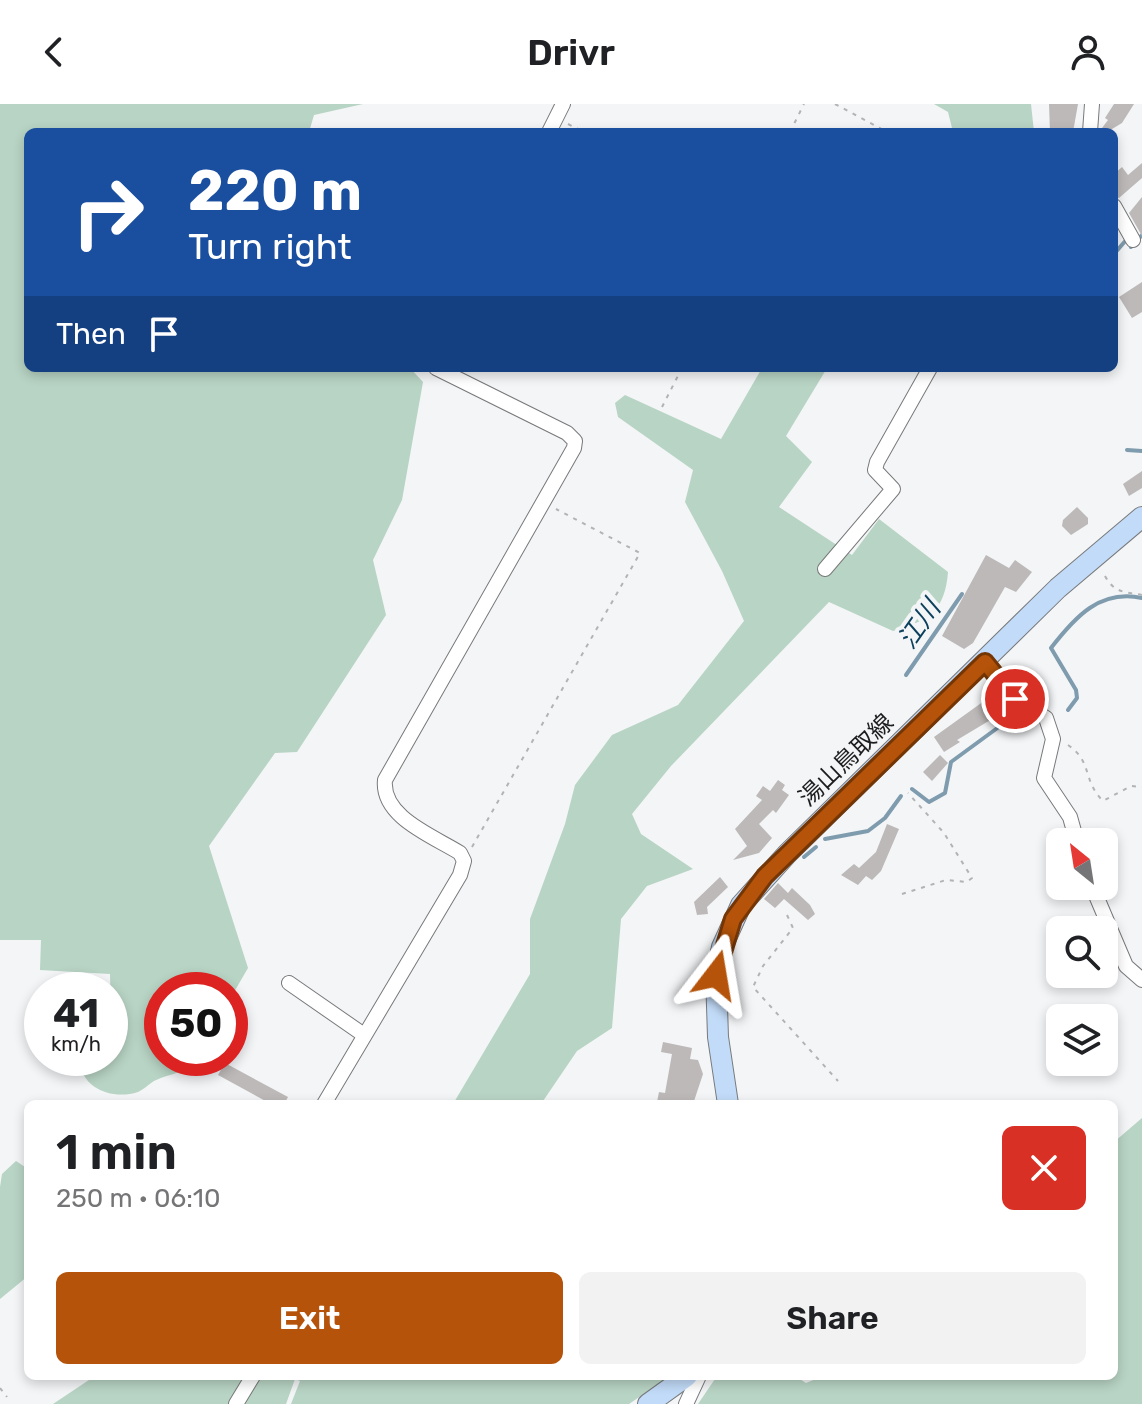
<!DOCTYPE html>
<meta charset="utf-8">
<style>
body{margin:0;font-family:Rubik,"Noto Sans JP",sans-serif;background:#f2f2f2;color:#202124;height:100vh;display:flex;flex-direction:column;font-size:30px;white-space:nowrap}
*{box-sizing:border-box;margin:0}
p{font-size:26px;color:#757577}
.icon{flex:none;width:44px;height:44px;fill:none;stroke:currentColor;stroke-width:2;stroke-linecap:round;stroke-linejoin:round}
.map{position:relative;flex:1;overflow:hidden}
.panel{position:absolute;left:24px;top:996px;width:1094px;height:280px;display:flex;flex-direction:column;background:#fff;border-radius:12px;box-shadow:0 4px 12px #0003}
.panel>*{flex:none}
.guide{position:absolute;left:24px;top:24px;width:1094px;height:244px;border-radius:12px;box-shadow:0 4px 12px #0003;background:#1a4fa0;color:#fff;overflow:hidden}
.needle{width:52px;rotate:330deg}
.tools{position:absolute;left:1046px;top:724px;display:grid;gap:16px}
.tools a{display:grid;place-items:center;width:72px;height:72px;border-radius:12px;background:#fff;box-shadow:0 4px 12px #0003;font-size:40px}
.speed{position:absolute;left:24px;top:868px;display:flex;gap:16px;font-size:40px;font-weight:700;text-align:center}
.speed>*{display:grid;place-content:center;width:104px;height:104px;border-radius:50%;background:#fff;box-shadow:0 4px 12px #0003;line-height:1}
.speed small{font-size:20px;font-weight:400}
.speed .limit{border:12px solid #d22;background:#fff;color:#111}
.pin{position:absolute;display:grid;place-items:center;width:68px;height:68px;color:#fff;margin:-34px;border:4px solid #fff;border-radius:50%;box-shadow:0 2px 8px #0007}
.me{position:absolute;width:88px;margin:-44px;rotate:14deg;stroke-linejoin:round;filter:drop-shadow(0 0 6px #0008)}
.turn{display:flex;align-items:center;gap:28px;height:168px;padding:0 32px;font-size:36px}
.turn .icon{width:104px;height:104px;stroke-width:2.5}
.turn b{display:block;font-size:56px;line-height:68px}
.then{display:flex;align-items:center;height:76px;padding:0 32px;background:#0003;gap:16px;font-size:30px}
.round{display:grid;place-items:center;flex:none;width:84px;height:84px;border-radius:12px;background:#f2f2f2}
.headline{display:flex;align-items:center;justify-content:space-between;height:136px;padding:0 32px}
h1{font-size:48px;font-weight:600;line-height:60px}
.button{display:flex;gap:16px;margin-top:auto;padding:16px 32px}
.button a{flex:1;height:92px;border-radius:12px;background:#b45309;color:#fff;font-size:32px;font-weight:600;line-height:92px;text-align:center}
.button a+a{background:#f2f2f2;color:#202124}
header{display:flex;justify-content:space-between;align-items:center;height:104px;padding:0 32px;background:#fff;font-size:36px;font-weight:600}
.map>svg:first-child{display:block}
.green{fill:#b8d4c4}
.lines{fill:none;stroke-linecap:round;stroke-linejoin:round}
.stream{stroke:#7f9bae;stroke-width:4}
.building{fill:#bdb9b8}
.minor-casing{stroke:#78797b;stroke-width:16}
.secondary-casing{stroke:#78797b;stroke-width:22}
.path{stroke:#b2b3b5;stroke-width:2;stroke-dasharray:4 6;stroke-linecap:butt}
.minor{stroke:#fff;stroke-width:14}
.secondary{stroke:#c2dbf8;stroke-width:20}
.route-casing{stroke:#753606;stroke-width:20}
.route{stroke:#b45309;stroke-width:14}
.labels{text-anchor:middle;stroke-width:8;stroke-linejoin:round;paint-order:stroke}
.street-label{font-size:24px;fill:#1d1d1e;stroke:#f3f5f7}
.water-label{font-size:26px;font-style:italic;fill:#0c405d;stroke:#f3f5f7}
</style>
<header><svg class="icon" aria-label="back" viewBox="0 0 24 24"><path d="M15 5l-7 7 7 7"/></svg>Drivr<svg class="icon" aria-label="person" viewBox="0 0 24 24"><circle cx="12" cy="8" r="4"/><path d="M4 21q1-7 8-7t8 7"/></svg></header>
<div class="map">
<svg width="1142" height="1300" viewBox="0 0 1142 1300">
<rect width="100%" height="100%" fill="#f3f5f7"/>
<!-- green -->
<g class="green">
<path d="M 0,0 L 363,0 L 314,11 L 309,28 L 28,28 L 28,264 L 410,264 L 423,278 L 402,396 L 373,456 L 386,511 L 297,648 L 275,649 L 209,742 L 248,864 L 230,895 L 230,886 L 162,886 L 162,954 L 196,954 L 189,965 C 178,969 164,972 154,977 C 149,980 143,986 138,988 C 113,996 83,985 80,959 L 112,952 L 110,870 L 40,866 L 41,836 L 0,836 Z"/>
<path d="M 934,0 L 1031,0 L 1034,28 L 953,28 L 948,8 Z"/>
<path d="M 762,264 L 827,264 L 786,332 L 812,358 L 779,403 L 852,451 L 879,415 L 948,468 C 945,507 928,517 893,527 L 829,498 L 671,662 L 632,710 L 641,730 L 693,765 L 647,782 L 621,815 L 612,924 L 577,947 L 541,1000 L 453,1000 L 530,870 L 530,815 L 565,720 L 575,681 L 612,631 L 678,601 L 744,517 L 722,467 L 685,398 L 693,366 L 618,313 L 615,299 L 625,291 L 721,335 Z"/>
<path d="M 1142,1014 L 1142,1300 L 698,1300 L 717,1272 L 795,1272 L 806,1279 L 823,1272 L 1114,1272 L 1114,1038 Z"/>
<path d="M 16,1057 L 28,1065 L 28,1172 L 0,1195 L 0,1083 L 2,1070 Z"/>
<path d="M 95,1272 L 250,1272 L 230,1300 L 53,1300 Z"/>
<path d="M 258,1272 L 670,1272 L 629,1300 L 291,1300 L 300,1277 L 295,1275 L 286,1300 L 242,1300 Z"/>
</g>
<g class="lines">
<!-- stream -->
<g class="stream">
<path d="M 1114,150 L 1127,135 L 1131,143 L 1142,131"/>
<path d="M 1127,346 L 1142,347"/>
<path d="M 906,571 L 962,490"/>
<path d="M 1068,606 L 1077,594 L 1076,586 L 1051,544 C 1075,513 1100,485 1142,494"/>
<path d="M 912,685 L 929,698 L 945,689 L 951,658 L 1011,614 L 1034,613"/>
<path d="M 828,686 L 866,626"/>
<path d="M 825,735 L 868,727 L 885,714 L 901,692"/>
<path d="M 804,753 L 816,743"/>
</g>
</g>
<!-- building -->
<g class="building">
<path d="M 1049,0 L 1078,0 L 1073,28 L 1050,28 Z"/>
<path d="M 1114,0 L 1134,0 L 1122,19 L 1107,28 L 1102,24 L 1108,16 L 1105,14 Z"/>
<path d="M 1142,59 L 1142,74 L 1119,94 L 1114,92 L 1114,70 L 1122,63 L 1128,71 Z"/>
<path d="M 1142,93 L 1142,132 L 1129,109 Z"/>
<path d="M 1142,178 L 1142,208 L 1132,214 L 1119,193 Z"/>
<path d="M 1142,367 L 1142,384 L 1129,392 L 1123,380 Z"/>
<path d="M 1077,403 L 1088,414 L 1088,420 L 1071,431 L 1062,422 L 1063,416 Z"/>
<path d="M 986,451 L 1009,464 L 1015,456 L 1032,468 L 1016,488 L 1005,483 L 973,539 L 964,545 L 942,532 Z"/>
<path d="M 991,592 L 998,604 L 993,606 L 997,612 L 957,636 L 960,638 L 944,648 L 934,633 Z"/>
<path d="M 940,651 L 948,659 L 932,677 L 923,668 Z"/>
<path d="M 778,676 L 785,681 L 782,686 L 789,691 L 776,709 L 773,706 L 759,720 L 772,734 L 759,749 L 733,756 L 747,742 L 735,725 L 762,696 L 756,692 L 763,682 L 770,687 Z"/>
<path d="M 887,720 L 899,725 L 881,767 L 872,776 L 866,772 L 858,781 L 841,771 L 854,760 L 859,764 L 876,748 Z"/>
<path d="M 720,773 L 728,783 L 707,803 L 708,810 L 697,811 L 694,798 Z"/>
<path d="M 778,779 L 788,789 L 792,784 L 810,801 L 815,810 L 808,816 L 784,795 L 775,804 L 764,795 Z"/>
<path d="M 663,938 L 692,944 L 690,955 L 698,956 L 703,970 L 693,1000 L 657,998 L 659,988 L 665,989 L 672,950 L 661,948 Z"/>
<path d="M 225,959 L 288,993 L 284,1000 L 271,1000 L 218,971 Z"/>
</g>
<g class="lines">
<defs>
<g id="minor">
<path d="M 549,28 L 563,0"/>
<path d="M 1090,28 L 1092,0"/>
<path d="M 1114,102 L 1133,136"/>
<path d="M 825,465 L 893,385 L 875,366 L 877,358 L 930,264"/>
<path d="M 985,558 L 1015,595 L 1046,614 L 1053,635 L 1044,674 L 1070,713 L 1077,738"/>
<path d="M 1092,782 L 1126,862 L 1142,876"/>
<path d="M 289,879 L 364,931"/>
<path d="M 324,1000 L 460,771 L 464,757 L 460,749 C 433,732 381,713 385,676 L 574,344 L 575,337 L 567,329 L 436,264"/>
<path d="M 236,1300 L 253,1272"/>
<path d="M 686,1300 L 699,1272"/>
</g>
<g id="secondary">
<path d="M 728,1000 L 718,933 L 716,871 L 722,843 L 741,801 L 787,750 L 1058,484 L 1142,413"/>
<path d="M 648,1300 L 687,1272"/>
</g>
</defs>
<!-- minor casing -->
<use href="#minor" class="minor-casing"/>
<!-- secondary casing -->
<use href="#secondary" class="secondary-casing"/>
<!-- path -->
<g class="path">
<path d="M 835,0 L 887,28"/>
<path d="M 568,20 L 584,28"/>
<path d="M 790,28 L 804,0"/>
<path d="M 662,303 L 682,264"/>
<path d="M 1105,472 C 1114,489 1125,488 1142,491"/>
<path d="M 1068,641 C 1093,658 1082,676 1103,697 L 1131,682 L 1142,683"/>
<path d="M 472,743 L 640,449 L 556,405"/>
<path d="M 902,790 L 946,776 L 967,778 L 972,774 L 944,729 L 908,689"/>
<path d="M 787,811 L 793,824 L 763,862 L 753,883 L 838,977"/>
<path d="M 0,1284 L 7,1293"/>
</g>
<!-- minor -->
<use href="#minor" class="minor"/>
<!-- secondary -->
<use href="#secondary" class="secondary"/>
</g>
<g class="lines">
<defs>
<path id="route" d="M 716,871 L 733,815 L 765,772 L 985,558 L 1015,595"/>
</defs>
<!-- route casing -->
<use href="#route" class="route-casing"/>
<!-- route -->
<use href="#route" class="route"/>
</g>
<g class="labels">
<!-- street labels -->
<g class="street-label">
<text transform="translate(846 656) rotate(-44)" y="8">湯山鳥取線</text>
</g>
<!-- water labels -->
<g class="water-label">
<text transform="translate(919 520) rotate(-55)" y="9">江川</text>
</g>
</g>
</svg>
<div class="tools">
<a><svg class="needle" viewBox="-14 -14 28 28"><path d="M0-13l5 13h-10z" fill="#e53935"/><path d="M0 13l5-13h-10z" fill="#757577"/></svg></a>
<a><svg class="icon" aria-label="search" viewBox="0 0 24 24"><circle cx="10" cy="10" r="6"/><path d="M15 15l6 6"/></svg></a>
<a><svg class="icon" aria-label="layers" viewBox="0 0 24 24"><path d="M12 4l9 5-9 5-9-5zM3 14l9 5 9-5"/></svg></a>
</div>
<div class="speed"><div>41<small>km/h</small></div><div class="limit">50</div></div>
<div class="pin" style="left:1015px;top:595px;background:#d93025"><svg class="icon" aria-label="arrive" viewBox="0 0 24 24"><path d="M6 21V4h12l-3 4 3 4H6"/></svg></div>
<svg class="me" style="left:716px;top:871px" viewBox="-20 -20 40 40"><path d="M0-17L14 15 0 8-14 15z" fill="#b45309" stroke="#fff" stroke-width="4"/></svg>
<div class="guide">
<div class="turn"><svg class="icon" aria-label="right" viewBox="0 0 24 24"><path d="M7 20v-9h11M14 6l5 5-5 5"/></svg><div><b>220 m</b>Turn right</div></div>
<div class="then">Then<svg class="icon" aria-label="arrive" viewBox="0 0 24 24"><path d="M6 21V4h12l-3 4 3 4H6"/></svg></div>
</div>
<section class="panel">
<div class="headline"><div><h1>1 min</h1><p>250 m · 06:10</p></div><a class="round" style="background:#d93025;color:#fff"><svg class="icon" aria-label="close" viewBox="0 0 24 24"><path d="M6 6l12 12M18 6L6 18"/></svg></a></div>
<div class="button"><a>Exit</a><a>Share</a></div>
</section>
</div>
